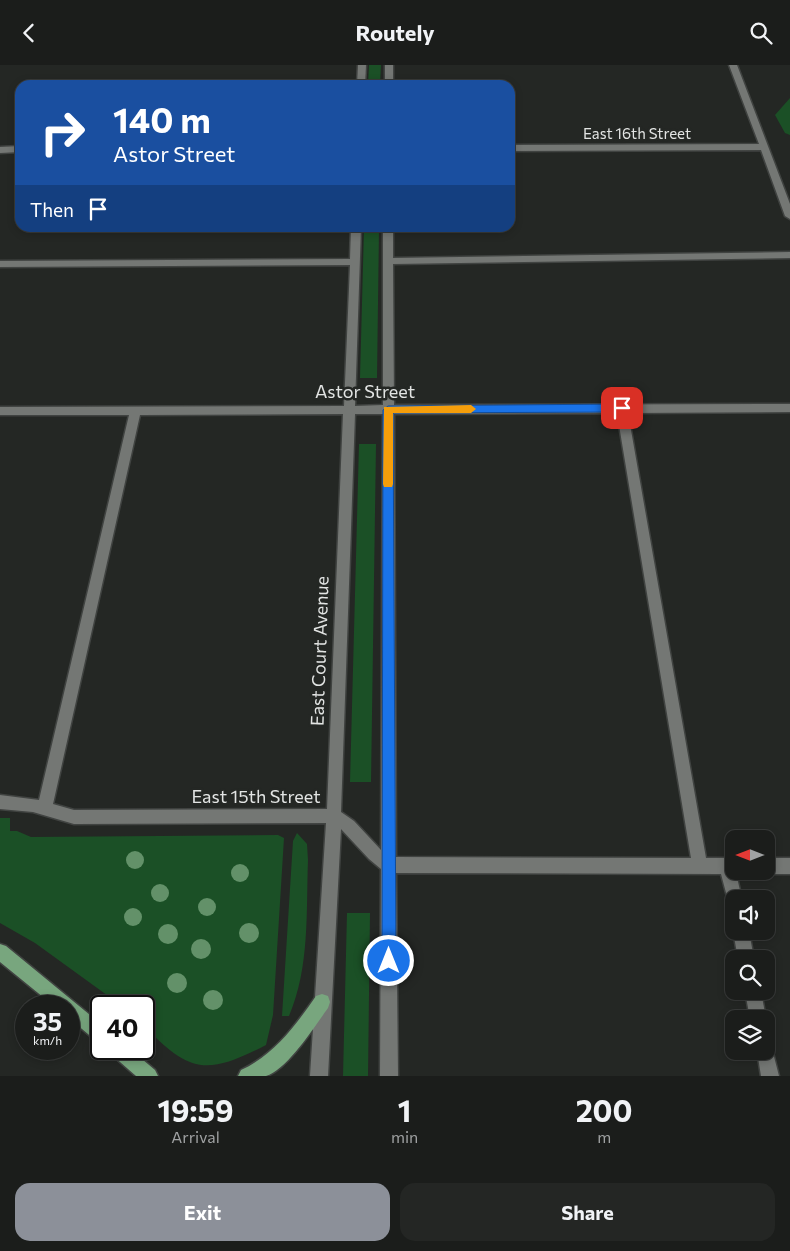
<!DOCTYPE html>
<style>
body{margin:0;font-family:Commissioner,sans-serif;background:#242624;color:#f1f3f6;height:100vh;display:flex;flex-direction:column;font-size:19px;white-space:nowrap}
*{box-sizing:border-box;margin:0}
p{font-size:16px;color:#a0a2a3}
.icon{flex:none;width:28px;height:28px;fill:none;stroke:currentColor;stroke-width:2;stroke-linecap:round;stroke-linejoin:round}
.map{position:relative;height:1011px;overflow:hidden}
.details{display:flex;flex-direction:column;background:#1b1d1b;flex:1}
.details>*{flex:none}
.hud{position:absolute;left:15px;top:15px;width:500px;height:152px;border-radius:15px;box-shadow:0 2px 8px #0003,0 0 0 1px #393b3a;background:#1a4fa0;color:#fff;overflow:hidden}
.needle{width:32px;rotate:270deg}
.fabs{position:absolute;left:725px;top:765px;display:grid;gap:10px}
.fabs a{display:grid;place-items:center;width:50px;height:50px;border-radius:10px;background:#1b1d1b;box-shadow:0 2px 8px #0003,0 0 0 1px #393b3a;font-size:25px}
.speed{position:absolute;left:15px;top:930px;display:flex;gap:10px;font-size:25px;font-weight:700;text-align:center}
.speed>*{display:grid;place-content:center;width:65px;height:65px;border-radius:50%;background:#1b1d1b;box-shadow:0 2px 8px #0003,0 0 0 1px #393b3a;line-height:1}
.speed small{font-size:12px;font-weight:400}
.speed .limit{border:2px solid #111;border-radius:8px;background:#fff;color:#111}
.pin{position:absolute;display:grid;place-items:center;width:42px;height:42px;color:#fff;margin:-21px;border-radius:10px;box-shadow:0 2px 8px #0006}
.me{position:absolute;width:55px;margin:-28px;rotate:0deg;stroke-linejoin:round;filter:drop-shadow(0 0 4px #0008)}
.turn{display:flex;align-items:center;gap:18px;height:105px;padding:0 15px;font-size:22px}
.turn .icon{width:65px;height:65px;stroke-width:2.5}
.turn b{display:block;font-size:35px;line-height:42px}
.then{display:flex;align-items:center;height:48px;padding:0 15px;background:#0003;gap:10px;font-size:19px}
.eta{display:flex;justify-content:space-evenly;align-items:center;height:85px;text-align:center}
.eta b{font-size:30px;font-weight:700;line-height:35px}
.cta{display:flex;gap:10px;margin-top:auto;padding:10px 15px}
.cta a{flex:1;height:58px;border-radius:15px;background:#8c9099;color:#fff;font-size:20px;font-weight:700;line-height:58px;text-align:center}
.cta a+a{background:#242624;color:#f1f3f6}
header{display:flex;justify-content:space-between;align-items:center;height:65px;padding:0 15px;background:#1b1d1b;font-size:22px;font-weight:700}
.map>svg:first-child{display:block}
.green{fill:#1b5026}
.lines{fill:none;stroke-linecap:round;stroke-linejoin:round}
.minor-casing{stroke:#404341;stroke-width:3}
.major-casing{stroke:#404341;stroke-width:3}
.minor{fill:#747774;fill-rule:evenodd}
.major{fill:#78a67e;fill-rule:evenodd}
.tree{fill:#639169}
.route{fill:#1a73e8;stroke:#114b97}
.slow{fill:#f59e0b}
.labels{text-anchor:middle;stroke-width:5;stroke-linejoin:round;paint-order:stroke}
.far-street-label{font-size:15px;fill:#e2e4e3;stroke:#242724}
.street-label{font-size:18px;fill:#e2e4e3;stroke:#242724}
</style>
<header><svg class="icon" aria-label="back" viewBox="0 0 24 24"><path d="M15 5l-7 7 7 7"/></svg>Routely<svg class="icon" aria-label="search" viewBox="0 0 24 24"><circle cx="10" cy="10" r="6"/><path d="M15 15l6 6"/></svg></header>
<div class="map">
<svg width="790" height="1011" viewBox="0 0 790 1011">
<rect width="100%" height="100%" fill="#242724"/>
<!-- green -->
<g class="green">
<path d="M 369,0 L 381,0 L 380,20 L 368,20 Z"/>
<path d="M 790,33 L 790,70 L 785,68 L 775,50 Z"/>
<path d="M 364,163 L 379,163 L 377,313 L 360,313 Z"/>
<path d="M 359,379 L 376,379 L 371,717 L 350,717 Z"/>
<path d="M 0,753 L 10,753 L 10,766 L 17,766 L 31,772 L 278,770 L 284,773 L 273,950 L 266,980 C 206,1011 190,1008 144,961 L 144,941 L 122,941 L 35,878 L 0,858 Z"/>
<path d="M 297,768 L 307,779 L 308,795 C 306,847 310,902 289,951 L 282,951 L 293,776 Z"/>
<path d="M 347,848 L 370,848 L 368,1011 L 343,1011 Z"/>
</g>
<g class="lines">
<defs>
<g id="minor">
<path d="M 358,0 L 366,0 L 365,20 L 357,20 Z"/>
<rect x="385" y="0" width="8" height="20"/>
<path d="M 729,0 L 737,0 L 790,139 L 790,154 L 785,151 L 761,85 L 510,86 L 510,80 L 759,79 Z"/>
<path d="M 20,81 L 20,87 L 0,88 L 0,82 Z"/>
<path d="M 351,162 L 361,162 L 355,341 L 383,340 L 383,162 L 393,162 L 393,193 L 790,187 L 790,193 L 393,199 L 394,340 L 790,339 L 790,347 L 628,348 L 706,793 L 734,793 L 734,806 L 739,806 L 736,808 L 742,834 L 734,834 L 734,842 L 729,839 L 721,809 L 396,808 L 398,1011 L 380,1011 L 381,804 L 369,794 L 341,764 L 328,1011 L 310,1011 L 326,758 L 74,759 L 33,747 L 0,744 L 0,730 L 39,735 L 129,350 L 0,350 L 0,342 L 344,341 L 350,200 L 0,202 L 0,196 L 350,194 ZM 617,348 L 691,793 L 396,792 L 394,349 ZM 343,349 L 327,744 L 74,745 L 53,739 L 140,350 ZM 355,349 L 383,349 L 381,785 L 354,756 L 341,747 Z"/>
<path d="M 766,793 L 790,793 L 790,809 L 766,809 L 761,806 L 766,806 Z"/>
<path d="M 734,865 L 734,866 L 749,866 L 754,894 L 738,894 L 733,866 Z"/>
<path d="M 745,926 L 761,926 L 766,954 L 750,954 Z"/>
<path d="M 766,978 L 771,980 L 779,1011 L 761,1011 L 757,986 L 766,986 Z"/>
</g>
<g id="major">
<path d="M 0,879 L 6,881 L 101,959 L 101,977 L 95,975 L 69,953 L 69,941 L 54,941 L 0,897 Z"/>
<path d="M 322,929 L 328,931 L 330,937 L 328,943 C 315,961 287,1005 266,1011 C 258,1011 246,1011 238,1011 L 241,1005 C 275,989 295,961 316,931 Z"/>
<path d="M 110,984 L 130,984 L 155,1005 L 158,1011 L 136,1011 L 112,990 Z"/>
</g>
</defs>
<!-- minor casing -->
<use href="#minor" class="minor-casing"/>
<!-- major casing -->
<use href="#major" class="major-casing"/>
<!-- minor -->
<use href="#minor" class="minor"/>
<!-- major -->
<use href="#major" class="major"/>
</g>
<!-- trees -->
<g class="tree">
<circle cx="135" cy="795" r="9"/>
<circle cx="240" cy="808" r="9"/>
<circle cx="160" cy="828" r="9"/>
<circle cx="207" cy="842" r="9"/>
<circle cx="133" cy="852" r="9"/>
<circle cx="249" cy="868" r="10"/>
<circle cx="168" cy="869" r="10"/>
<circle cx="201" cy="884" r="10"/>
<circle cx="177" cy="918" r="10"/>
<circle cx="213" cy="935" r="10"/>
</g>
<!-- route -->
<path class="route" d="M 622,339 L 627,343 L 622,347 L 393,348 L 396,896 L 394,901 L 389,903 L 384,901 L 382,896 L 383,345 L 388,341 Z"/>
<!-- slow -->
<path class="slow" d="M 471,340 L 476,344 L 471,348 L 393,348 L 393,419 L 392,422 L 384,422 L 383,419 L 384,342 Z"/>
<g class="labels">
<!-- far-street labels -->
<g class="far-street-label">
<text x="637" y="74">East 16th Street</text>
</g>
<!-- street labels -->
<g class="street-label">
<text x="365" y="333">Astor Street</text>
<text transform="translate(320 586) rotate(-88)" y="6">East Court Avenue</text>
<text x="256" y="738">East 15th Street</text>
</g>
</g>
</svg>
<div class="fabs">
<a><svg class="needle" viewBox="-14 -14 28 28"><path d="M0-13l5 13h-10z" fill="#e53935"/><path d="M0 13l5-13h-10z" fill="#a0a2a3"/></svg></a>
<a><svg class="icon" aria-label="sound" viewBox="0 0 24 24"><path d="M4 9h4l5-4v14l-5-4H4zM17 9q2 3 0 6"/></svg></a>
<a><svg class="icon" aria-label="search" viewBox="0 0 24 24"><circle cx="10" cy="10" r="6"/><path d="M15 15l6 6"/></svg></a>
<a><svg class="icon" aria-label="layers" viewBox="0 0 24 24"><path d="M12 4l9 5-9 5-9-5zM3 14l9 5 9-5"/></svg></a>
</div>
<div class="speed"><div>35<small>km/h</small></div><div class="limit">40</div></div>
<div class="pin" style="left:622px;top:343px;background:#d93025"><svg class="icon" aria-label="arrive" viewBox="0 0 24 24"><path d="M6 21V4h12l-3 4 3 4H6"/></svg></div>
<svg class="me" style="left:389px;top:896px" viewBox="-20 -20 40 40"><circle r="17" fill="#1a73e8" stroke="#fff" stroke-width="3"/><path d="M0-11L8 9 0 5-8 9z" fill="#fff"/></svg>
<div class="hud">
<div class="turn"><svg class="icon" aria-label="right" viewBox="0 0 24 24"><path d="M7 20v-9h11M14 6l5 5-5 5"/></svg><div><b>140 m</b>Astor Street</div></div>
<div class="then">Then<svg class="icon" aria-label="arrive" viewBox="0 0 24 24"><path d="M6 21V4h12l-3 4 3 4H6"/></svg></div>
</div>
</div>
<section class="details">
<div class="eta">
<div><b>19:59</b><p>Arrival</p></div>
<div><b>1</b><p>min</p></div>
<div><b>200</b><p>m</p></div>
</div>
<div class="cta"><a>Exit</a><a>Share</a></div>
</section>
